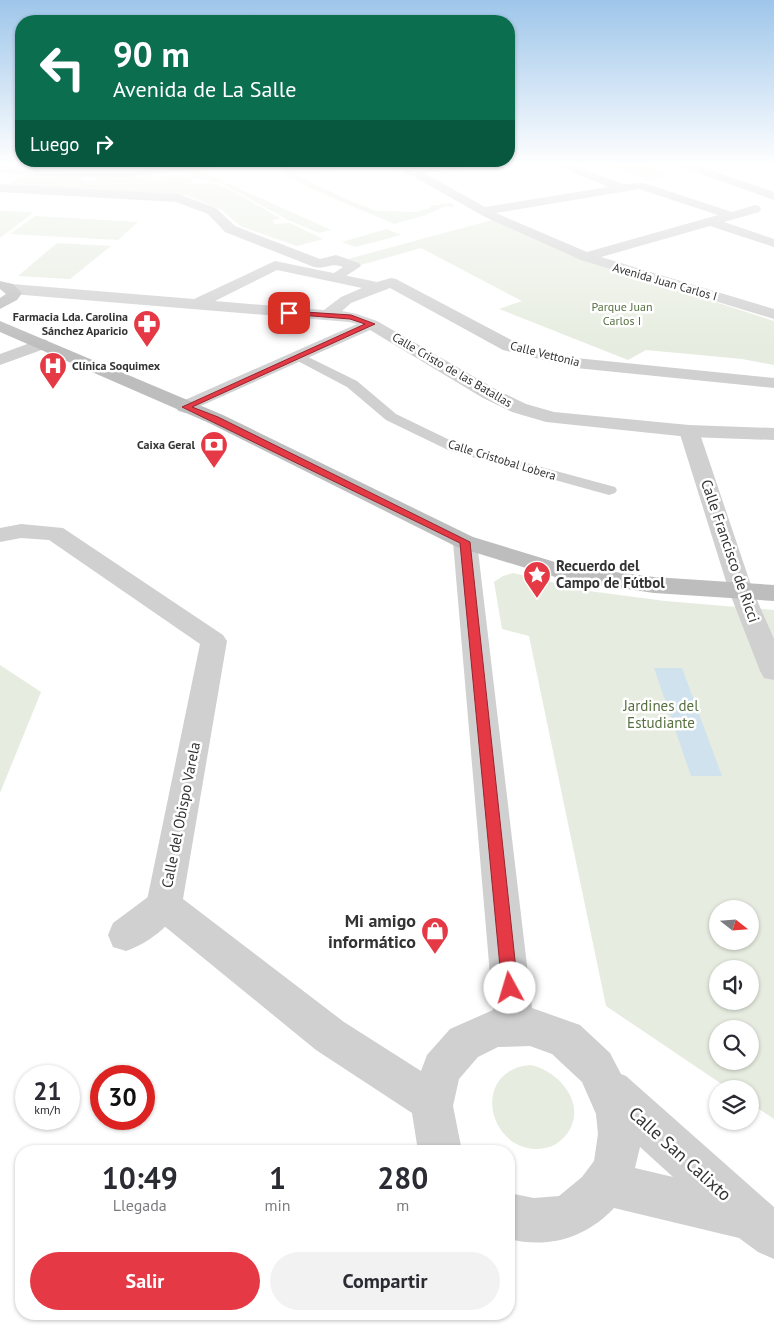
<!DOCTYPE html>
<html lang="es">
<meta charset="utf-8">
<style>
body{margin:0;font-family:"PT Sans",sans-serif;background:#f2f2f3;color:#2b2b33;height:100vh;display:flex;flex-direction:column;font-size:19px;white-space:nowrap}
*{box-sizing:border-box;margin:0}
p{font-size:16px;color:#7c7c81}
.icon{flex:none;width:28px;height:28px;fill:none;stroke:currentColor;stroke-width:2;stroke-linecap:round;stroke-linejoin:round}
.map{position:relative;flex:1;overflow:hidden}
.sheet{position:absolute;left:15px;top:1145px;width:500px;height:175px;display:flex;flex-direction:column;background:#fff;border-radius:20px;box-shadow:0 1px 4px #0004}
.sheet>*{flex:none}
.banner{position:absolute;left:15px;top:15px;width:500px;height:152px;border-radius:20px;box-shadow:0 1px 4px #0004;background:#0b6e4f;color:#fff;overflow:hidden}
.needle{width:32px;rotate:107deg}
.controls{position:absolute;left:709px;top:900px;display:grid;gap:10px}
.controls a{display:grid;place-items:center;width:50px;height:50px;border-radius:50%;background:#fff;box-shadow:0 1px 4px #0004;font-size:25px}
.speed{position:absolute;left:15px;top:1065px;display:flex;gap:10px;font-size:25px;font-weight:700;text-align:center}
.speed>*{display:grid;place-content:center;width:65px;height:65px;border-radius:50%;background:#fff;box-shadow:0 1px 4px #0004;line-height:1}
.speed small{font-size:12px;font-weight:400}
.speed .limit{border:8px solid #d22;background:#fff;color:#111}
.pin{position:absolute;display:grid;place-items:center;width:42px;height:42px;color:#fff;margin:-21px;border-radius:10px;box-shadow:0 2px 8px #0006}
.me{position:absolute;width:55px;margin:-28px;rotate:354deg;stroke-linejoin:round;filter:drop-shadow(0 0 4px #0008)}
.turn{display:flex;align-items:center;gap:18px;height:105px;padding:0 15px;font-size:22px}
.turn .icon{width:65px;height:65px;stroke-width:2.5}
.turn b{display:block;font-size:35px;line-height:42px}
.then{display:flex;align-items:center;height:48px;padding:0 15px;background:#0003;gap:10px;font-size:19px}
.eta{display:flex;justify-content:space-evenly;align-items:center;height:85px;text-align:center}
.eta b{font-size:30px;font-weight:600;line-height:35px}
.primary-button{display:flex;gap:10px;margin-top:auto;padding:10px 15px}
.primary-button a{flex:1;height:58px;border-radius:30px;background:#e63946;color:#fff;font-size:20px;font-weight:600;line-height:58px;text-align:center}
.primary-button a+a{background:#f2f2f3;color:#2b2b33}
.map>svg:first-child{display:block}
.green{fill:#e6ecdf;fill-rule:evenodd}
.water{fill:#cfe2ee}
.lines{fill:none;stroke-linecap:round;stroke-linejoin:round}
.service{fill:#d0d0d0;fill-rule:evenodd}
.pedestrian{fill:#d0d0d0;fill-rule:evenodd}
.minor{fill:#d0d0d0;fill-rule:evenodd}
.secondary{fill:#bdbdbd;fill-rule:evenodd}
.route{fill:#e63946;stroke:#96252e}
.labels{text-anchor:middle;stroke-width:5;stroke-linejoin:round;paint-order:stroke}
.far-street-label{font-size:12px;fill:#333;stroke:#fff}
.far-park-label{font-size:12px;fill:#56703f;stroke:#fff}
.far-poi-label{font-size:12px;font-weight:bold;fill:#333;stroke:#fff;text-anchor:end}
.street-label{font-size:15px;fill:#333;stroke:#fff}
.poi-label{font-size:15px;font-weight:bold;fill:#333;stroke:#fff;text-anchor:start}
.park-label{font-size:15px;fill:#56703f;stroke:#fff}
.near-poi-label{font-size:18px;font-weight:bold;fill:#333;stroke:#fff;text-anchor:end}
.near-street-label{font-size:18px;fill:#333;stroke:#fff}
</style>
<div class="map">
<svg width="774" height="1335" viewBox="0 0 774 1335">
<rect width="100%" height="100%" fill="#fff"/>
<!-- green -->
<g class="green">
<path d="M 327,163 L 335,168 L 297,175 L 352,202 L 377,211 L 416,212 L 431,208 L 430,206 L 450,203 L 455,206 L 453,207 L 445,206 L 426,215 L 394,224 L 310,188 L 277,170 Z"/>
<path d="M 603,163 L 640,163 L 671,176 L 648,180 Z"/>
<path d="M 197,169 L 213,177 L 225,180 L 220,182 L 229,184 L 331,230 L 319,233 L 288,220 L 222,184 L 177,174 L 184,171 Z"/>
<path d="M 25,175 L 85,176 L 82,179 C 88,182 95,181 100,176 L 151,178 L 149,180 C 159,183 160,178 169,175 C 176,173 187,178 194,180 L 190,183 C 201,185 209,181 221,186 C 241,194 261,208 280,218 L 273,220 L 274,224 L 290,223 L 323,239 L 297,246 L 240,226 L 222,210 L 186,195 L 4,186 Z"/>
<path d="M 0,211 L 34,212 L 0,238 Z"/>
<path d="M 35,216 L 138,222 L 118,240 L 10,234 Z"/>
<path d="M 492,220 L 578,257 L 774,321 L 774,365 L 742,359 L 646,350 L 628,360 L 499,309 L 522,301 L 421,248 L 361,265 L 348,259 Z"/>
<path d="M 387,229 L 401,235 L 355,247 L 342,242 Z"/>
<path d="M 57,243 L 111,246 L 70,279 L 18,276 Z"/>
<path d="M 513,573 L 589,591 L 665,601 L 774,610 L 774,1119 L 750,1103 L 750,1089 L 729,1089 L 606,1006 L 529,636 L 502,629 L 494,582 L 503,576 ZM 718,909 L 750,909 L 750,941 L 718,941 ZM 718,969 L 750,969 L 750,1001 L 718,1001 ZM 718,1029 L 750,1029 L 750,1061 L 718,1061 Z"/>
<path d="M 0,665 L 41,692 L 0,793 Z"/>
<path d="M 531,1065 C 568,1074 593,1118 556,1144 C 550,1148 541,1149 534,1149 C 485,1145 473,1069 531,1065 Z"/>
</g>
<!-- water -->
<path class="water" d="M 654,668 L 682,668 L 722,776 L 691,776 Z"/>
<g class="lines">
<!-- service -->
<path class="service" d="M 298,352 L 357,381 L 396,414 L 460,445 L 615,487 L 617,490 L 615,493 L 609,495 L 450,451 L 386,420 L 347,387 L 294,359 L 292,356 L 294,353 Z"/>
<!-- pedestrian -->
<g class="pedestrian">
<path d="M 0,184 L 178,194 L 216,208 L 235,226 L 320,259 L 336,255 L 359,263 L 361,266 L 340,280 L 330,280 L 328,277 L 343,267 C 331,262 325,270 314,267 L 225,232 L 208,214 L 176,202 L 0,192 Z"/>
<path d="M 689,425 L 696,427 L 699,431 L 753,591 L 774,639 L 774,680 L 764,678 L 760,671 L 729,591 L 679,431 L 682,427 Z"/>
<path d="M 164,890 L 176,894 L 182,905 C 172,925 147,944 126,951 L 113,947 L 108,935 L 113,923 L 152,894 Z"/>
</g>
<!-- minor -->
<g class="minor">
<path d="M 203,163 L 238,163 L 233,166 L 130,177 L 43,176 L 0,172 L 0,166 L 43,170 L 130,171 Z"/>
<path d="M 277,163 L 288,163 L 292,167 L 286,170 L 282,169 Z"/>
<path d="M 392,163 L 405,163 L 414,168 L 454,163 L 483,163 L 478,166 L 424,173 L 485,207 L 608,187 L 555,165 L 554,163 L 568,163 L 623,184 L 644,183 L 732,212 L 755,205 L 759,206 L 761,209 L 759,212 L 724,222 L 774,239 L 774,247 L 710,226 L 601,257 L 774,309 L 774,319 L 581,260 L 485,217 L 411,175 L 406,174 ZM 639,189 L 718,215 L 587,252 L 496,213 Z"/>
<path d="M 675,163 L 690,163 L 774,192 L 774,200 L 676,165 Z"/>
<path d="M 275,261 L 377,282 L 391,278 L 396,279 L 515,342 L 576,358 L 774,378 L 774,388 L 576,368 L 503,350 L 390,288 L 351,303 L 342,311 L 357,314 L 377,321 L 497,390 L 526,404 L 554,412 L 689,425 L 774,428 L 774,440 L 689,437 L 546,422 L 512,412 L 483,398 L 370,330 L 185,413 L 178,411 L 176,407 L 178,403 L 357,324 L 349,322 L 12,294 L 7,292 L 4,289 L 7,286 L 12,284 L 194,299 ZM 277,270 L 362,288 L 341,297 L 324,310 L 215,301 Z"/>
<path d="M 41,339 L 47,340 L 49,344 L 47,348 L 0,365 L 0,354 Z"/>
<path d="M 21,524 L 63,528 L 223,635 L 227,641 L 183,899 L 344,1022 L 421,1071 L 427,1055 L 450,1029 L 493,1010 L 453,542 L 457,537 L 465,535 L 473,537 L 477,542 L 532,1008 L 580,1025 L 610,1053 L 621,1074 L 626,1076 L 774,1207 L 774,1259 L 758,1252 L 739,1238 L 614,1208 C 586,1238 548,1249 509,1239 L 509,1193 L 534,1198 L 559,1196 L 582,1177 L 594,1161 L 598,1134 L 596,1114 L 582,1082 L 552,1054 L 530,1046 L 498,1047 L 478,1057 L 459,1079 L 453,1106 L 462,1151 L 418,1151 L 412,1113 L 316,1050 L 152,916 L 146,905 L 200,644 L 49,540 L 21,538 L 0,542 L 0,528 ZM 640,1147 L 673,1177 L 635,1168 Z"/>
</g>
<!-- secondary -->
<g class="secondary">
<path d="M 0,281 L 13,284 L 22,293 L 17,300 L 0,309 L 0,298 L 6,294 L 0,289 Z"/>
<path d="M 0,321 L 223,415 L 473,537 L 568,566 L 654,577 L 774,585 L 774,601 L 654,593 L 565,580 L 457,547 L 209,423 L 0,332 Z"/>
</g>
</g>
<!-- sky -->
<linearGradient id="sky" x2="0" y2="1"><stop stop-color="#9ec6ea"/><stop offset="0.47" stop-color="#fff"/><stop offset="1" stop-color="#fff" stop-opacity="0"/></linearGradient>
<rect width="774" height="350" fill="url(#sky)"/>
<!-- route -->
<path class="route" d="M 289,311 L 351,315 L 375,324 L 192,407 L 218,417 L 470,542 L 518,988 L 516,994 L 510,996 L 505,994 L 502,988 L 460,543 L 182,407 L 365,324 L 350,319 L 287,314 L 287,312 Z"/>
<!-- icons -->
<defs>
<symbol id="pharmacy-pin" viewBox="-11 -11 22 30"><path d="M0 17L-7.5 6A9.5 9.5 0 1 1 7.5 6Z" fill="#e63946" stroke="#fff"/><path d="M-2-6h4v4h4v4h-4v4h-4v-4h-4v-4h4Z" fill="#fff"/></symbol>
<symbol id="hospital-pin" viewBox="-11 -11 22 30"><path d="M0 17L-7.5 6A9.5 9.5 0 1 1 7.5 6Z" fill="#e63946" stroke="#fff"/><path d="M-5-5h3v3.5h4V-5h3V5h-3V1.5h-4V5h-3Z" fill="#fff"/></symbol>
<symbol id="bank-pin" viewBox="-11 -11 22 30"><path d="M0 17L-7.5 6A9.5 9.5 0 1 1 7.5 6Z" fill="#e63946" stroke="#fff"/><path d="M-6-4H6V4H-6ZM0-2.3a2.3 2.3 0 1 0 0 4.6a2.3 2.3 0 1 0 0-4.6Z" fill="#fff"/></symbol>
<symbol id="sight-pin" viewBox="-11 -11 22 30"><path d="M0 17L-7.5 6A9.5 9.5 0 1 1 7.5 6Z" fill="#e63946" stroke="#fff"/><path d="M0-6L1.8-2.2L6-1.7L2.9 1.2L3.7 5.4L0 3.3L-3.7 5.4L-2.9 1.2L-6-1.7L-1.8-2.2Z" fill="#fff"/></symbol>
<symbol id="shop-pin" viewBox="-11 -11 22 30"><path d="M0 17L-7.5 6A9.5 9.5 0 1 1 7.5 6Z" fill="#e63946" stroke="#fff"/><path d="M-5-2.5h2.3a2.7 3.5 0 0 1 5.4 0H5L5.5 6h-11ZM-1.5-2.5h3a1.5 2.3 0 0 0-3 0Z" fill="#fff"/></symbol>
</defs>
<g fill-rule="evenodd">
<use href="#pharmacy-pin" x="131" y="308" width="32" height="43"/>
<use href="#hospital-pin" x="37" y="350" width="32" height="43"/>
<use href="#bank-pin" x="198" y="429" width="32" height="43"/>
<use href="#sight-pin" x="521" y="559" width="32" height="43"/>
<use href="#shop-pin" x="419" y="915" width="32" height="43"/>
</g>
<g class="labels">
<!-- far-street labels -->
<g class="far-street-label">
<text transform="translate(665 282) rotate(16)" y="4">Avenida Juan Carlos I</text>
<text transform="translate(545 354) rotate(14)" y="4">Calle Vettonia</text>
<text transform="translate(452 370) rotate(30)" y="4">Calle Cristo de las Batallas</text>
<text transform="translate(502 460) rotate(17)" y="4">Calle Cristobal Lobera</text>
</g>
<!-- far-park labels -->
<g class="far-park-label">
<text x="622" y="311">Parque Juan<tspan x="622" dy="14">Carlos I</tspan></text>
</g>
<!-- far-poi labels -->
<g class="far-poi-label">
<text x="128" y="321">Farmacia Lda. Carolina<tspan x="128" dy="14">Sánchez Aparicio</tspan></text>
<text x="72" y="370" text-anchor="start">Clínica Soquimex</text>
<text x="195" y="449">Caixa Geral</text>
</g>
<!-- street labels -->
<g class="street-label">
<text transform="translate(730 551) rotate(71)" y="5">Calle Francisco de Ricci</text>
<text transform="translate(181 815) rotate(-79)" y="5">Calle del Obispo Varela</text>
</g>
<!-- poi labels -->
<g class="poi-label">
<text x="556" y="571">Recuerdo del<tspan x="556" dy="17">Campo de Fútbol</tspan></text>
</g>
<!-- park labels -->
<g class="park-label">
<text x="661" y="711">Jardines del<tspan x="661" dy="17">Estudiante</tspan></text>
</g>
<!-- near-poi labels -->
<g class="near-poi-label">
<text x="416" y="927">Mi amigo<tspan x="416" dy="21">informático</tspan></text>
</g>
<!-- near-street labels -->
<g class="near-street-label">
<text transform="translate(680 1154) rotate(42)" y="6">Calle San Calixto</text>
</g>
</g>
</svg>
<div class="controls">
<a><svg class="needle" viewBox="-14 -14 28 28"><path d="M0-13l5 13h-10z" fill="#e53935"/><path d="M0 13l5-13h-10z" fill="#7c7c81"/></svg></a>
<a><svg class="icon" aria-label="sound" viewBox="0 0 24 24"><path d="M4 9h4l5-4v14l-5-4H4zM17 9q2 3 0 6"/></svg></a>
<a><svg class="icon" aria-label="search" viewBox="0 0 24 24"><circle cx="10" cy="10" r="6"/><path d="M15 15l6 6"/></svg></a>
<a><svg class="icon" aria-label="layers" viewBox="0 0 24 24"><path d="M12 4l9 5-9 5-9-5zM3 14l9 5 9-5"/></svg></a>
</div>
<div class="speed"><div>21<small>km/h</small></div><div class="limit">30</div></div>
<div class="pin" style="left:289px;top:313px;background:#d93025"><svg class="icon" aria-label="arrive" viewBox="0 0 24 24"><path d="M6 21V4h12l-3 4 3 4H6"/></svg></div>
<svg class="me" style="left:510px;top:988px" viewBox="-20 -20 40 40"><circle r="19" fill="#fff"/><path d="M0-13L10 11 0 6-10 11z" fill="#e63946"/></svg>
<div class="banner">
<div class="turn"><svg class="icon" aria-label="left" viewBox="0 0 24 24"><path d="M17 20v-9H6M10 6l-5 5 5 5"/></svg><div><b>90 m</b>Avenida de La Salle</div></div>
<div class="then">Luego<svg class="icon" aria-label="right" viewBox="0 0 24 24"><path d="M7 20v-9h11M14 6l5 5-5 5"/></svg></div>
</div>
<section class="sheet">
<div class="eta">
<div><b>10:49</b><p>Llegada</p></div>
<div><b>1</b><p>min</p></div>
<div><b>280</b><p>m</p></div>
</div>
<div class="primary-button"><a>Salir</a><a>Compartir</a></div>
</section>
</div>
